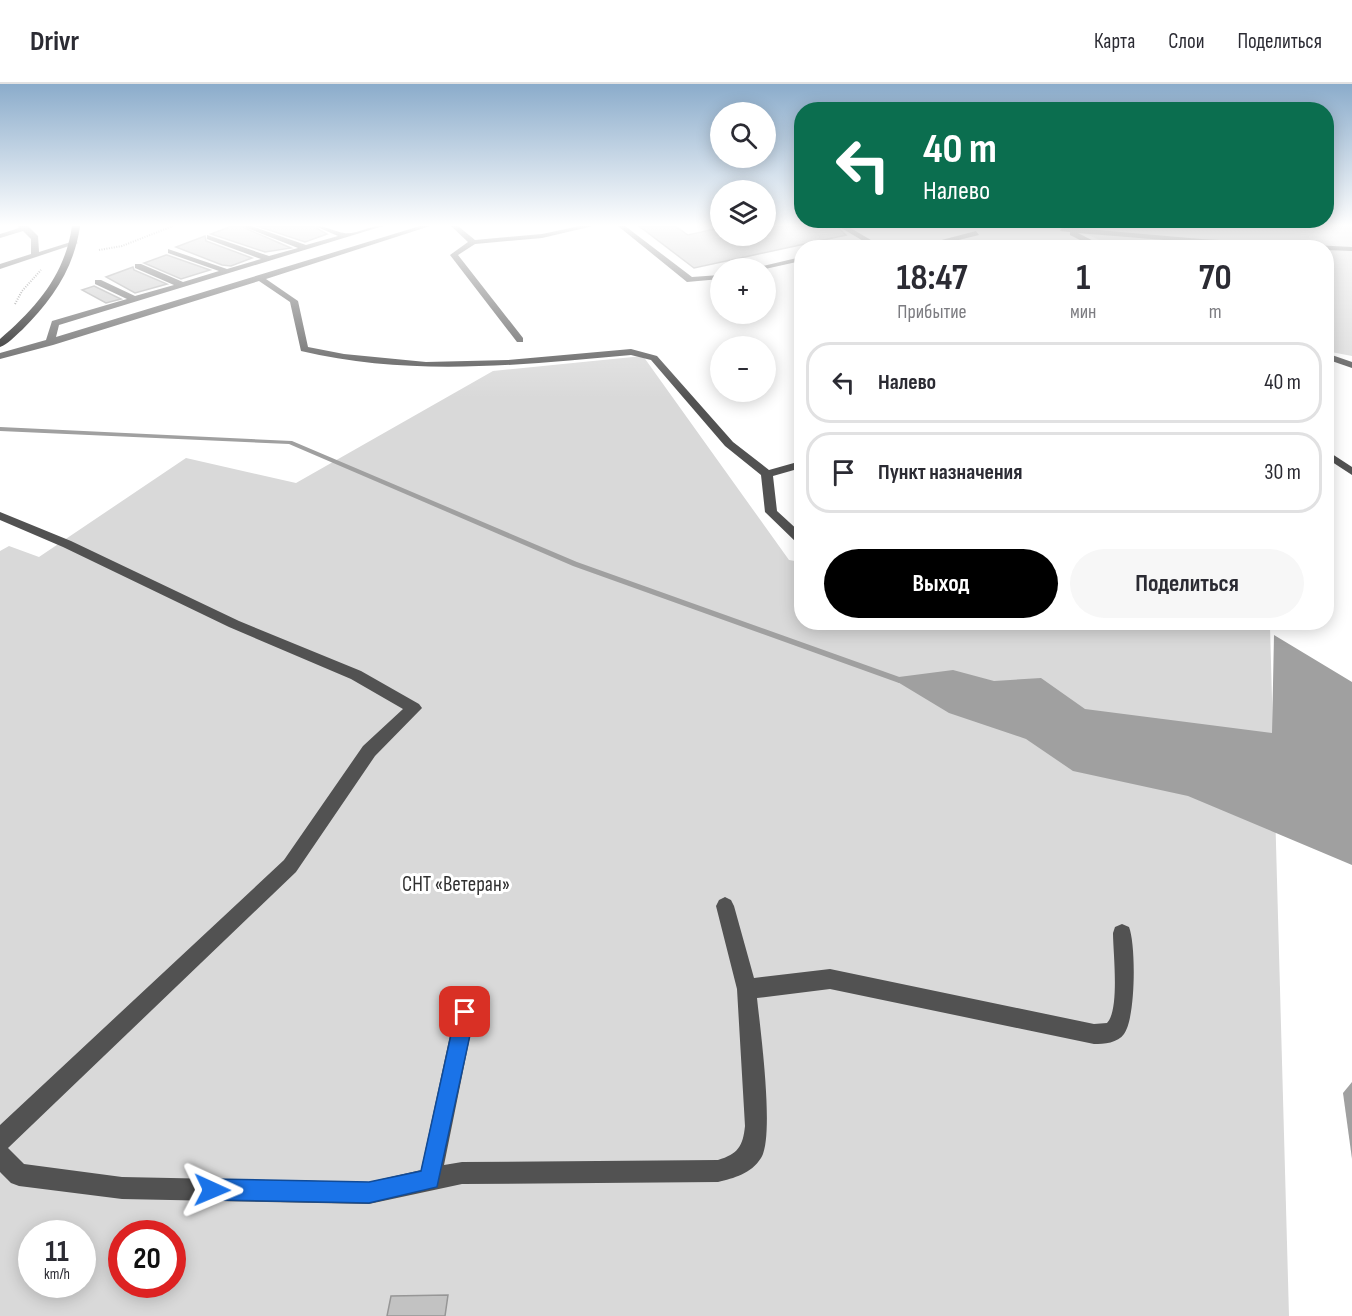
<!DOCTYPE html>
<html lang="ru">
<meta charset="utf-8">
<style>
body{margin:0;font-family:"Sofia Sans Condensed",sans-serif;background:#f7f7f7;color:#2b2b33;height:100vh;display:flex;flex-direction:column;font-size:22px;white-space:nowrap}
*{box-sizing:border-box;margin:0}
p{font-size:20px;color:#7c7c81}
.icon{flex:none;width:33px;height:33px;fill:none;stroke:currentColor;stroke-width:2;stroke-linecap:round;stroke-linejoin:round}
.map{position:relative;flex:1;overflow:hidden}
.drawer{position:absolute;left:794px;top:156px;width:540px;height:390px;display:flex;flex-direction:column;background:#fff;border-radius:24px;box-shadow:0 3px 15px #0003}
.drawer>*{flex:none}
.top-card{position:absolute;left:794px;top:18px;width:540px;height:126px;border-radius:24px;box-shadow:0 3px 15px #0003;background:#0b6e4f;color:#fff;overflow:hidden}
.tools{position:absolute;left:710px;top:18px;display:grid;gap:12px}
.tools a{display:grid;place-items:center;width:66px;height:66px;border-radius:50%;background:#fff;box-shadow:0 3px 15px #0003;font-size:30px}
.speed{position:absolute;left:18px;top:1136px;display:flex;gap:12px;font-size:30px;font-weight:700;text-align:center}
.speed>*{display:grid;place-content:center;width:78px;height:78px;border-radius:50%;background:#fff;box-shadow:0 3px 15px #0003;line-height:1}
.speed small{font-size:15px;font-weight:400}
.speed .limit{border:9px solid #d22;background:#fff;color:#111}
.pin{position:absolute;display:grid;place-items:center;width:51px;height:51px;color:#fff;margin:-26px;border-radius:12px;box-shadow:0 3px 9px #0006}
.me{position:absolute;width:66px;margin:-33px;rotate:91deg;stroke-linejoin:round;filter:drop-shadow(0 0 4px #0008)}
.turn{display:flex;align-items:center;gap:21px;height:126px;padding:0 30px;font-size:27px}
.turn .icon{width:78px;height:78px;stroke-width:2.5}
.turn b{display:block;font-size:42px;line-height:51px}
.eta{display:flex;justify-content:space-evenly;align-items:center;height:102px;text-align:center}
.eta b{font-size:36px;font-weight:700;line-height:42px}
.action{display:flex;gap:12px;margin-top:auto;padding:12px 30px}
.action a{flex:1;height:69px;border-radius:36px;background:#000;color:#fff;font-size:24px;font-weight:700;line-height:69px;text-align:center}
.action a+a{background:#f7f7f7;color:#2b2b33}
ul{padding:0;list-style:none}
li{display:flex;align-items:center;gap:18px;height:81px;margin:0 12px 9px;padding:0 18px;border:3px solid #e1e1e2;border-radius:24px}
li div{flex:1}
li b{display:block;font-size:22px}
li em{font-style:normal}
header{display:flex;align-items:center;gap:36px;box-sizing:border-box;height:84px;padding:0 30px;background:#fff;border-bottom:2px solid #e1e1e2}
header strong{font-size:28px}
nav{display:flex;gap:33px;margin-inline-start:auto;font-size:21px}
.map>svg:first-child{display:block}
.green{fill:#d9d9d9;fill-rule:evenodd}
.water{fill:#a0a0a0}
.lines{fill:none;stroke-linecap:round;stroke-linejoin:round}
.stream{fill:#a0a0a0;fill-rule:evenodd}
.building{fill:#c2c2c2;stroke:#969696;stroke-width:1.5}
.path{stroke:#747474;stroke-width:2;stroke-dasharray:1 1.5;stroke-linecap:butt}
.minor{fill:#525252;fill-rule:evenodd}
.major{fill:#000;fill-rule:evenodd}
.route{fill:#1a73e8;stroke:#114b97;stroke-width:1.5}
.labels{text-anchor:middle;stroke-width:6;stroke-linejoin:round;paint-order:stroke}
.park-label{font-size:21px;fill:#303030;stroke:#fff}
</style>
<header>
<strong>Drivr</strong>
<nav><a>Карта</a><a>Слои</a><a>Поделиться</a></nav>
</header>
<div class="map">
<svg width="1352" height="1232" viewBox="0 0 1352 1232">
<rect width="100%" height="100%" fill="#fff"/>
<!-- green -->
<g class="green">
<path d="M 1068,142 L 1352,142 L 1352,272 L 1326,267 L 1326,164 L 1115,163 Z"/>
<path d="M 643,272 L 789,476 L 801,478 L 801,538 L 1246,538 L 1270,542 L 1289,1232 L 0,1232 L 0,467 L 9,462 L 39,473 L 186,374 L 296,399 L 493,287 ZM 32,1149 L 82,1149 L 82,1200 L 32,1200 ZM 122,1149 L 172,1149 L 172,1200 L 122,1200 Z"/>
</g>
<!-- water -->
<g class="water">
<path d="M 1274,551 L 1352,598 L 1352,781 L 1188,712 L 1073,687 L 1026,655 L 949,629 L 891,594 L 953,586 L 994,597 L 1041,594 L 1085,625 L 1272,649 Z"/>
<path d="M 1352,998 L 1352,1075 L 1343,1009 Z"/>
</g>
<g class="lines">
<!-- stream -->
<path class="stream" d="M 0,343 L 292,357 L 577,478 L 905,595 L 906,597 L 905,599 L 899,599 L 573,482 L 289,360 L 0,347 Z"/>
</g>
<!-- building -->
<g class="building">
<path d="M 232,142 L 240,142 L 291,164 L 265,168 L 211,150 Z"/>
<path d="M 257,142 L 313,142 L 327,150 L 305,158 Z"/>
<path d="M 639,142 L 675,142 L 688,151 L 720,144 L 720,152 L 765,152 L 765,142 L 836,142 L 846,151 L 694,184 Z"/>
<path d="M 205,152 L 206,157 L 252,174 L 231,182 L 222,181 L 176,163 Z"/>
<path d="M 166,171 L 167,171 L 210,186 L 181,195 L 144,179 Z"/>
<path d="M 133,183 L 134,186 L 167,200 L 135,209 L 106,193 Z"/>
<path d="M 94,202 L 121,215 L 106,219 L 82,206 Z"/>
<path d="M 448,1211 L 445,1232 L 387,1232 L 391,1212 Z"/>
</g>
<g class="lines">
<!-- path -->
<g class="path">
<path d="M 99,166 L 122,162 L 173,142"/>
<path d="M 15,220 L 22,207 L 41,186"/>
</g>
<!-- minor -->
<g class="minor">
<path d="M 18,142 L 28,142 L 38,152 L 39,168 L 74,157 L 78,159 L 0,185 L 0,180 L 31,170 L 31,155 L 23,147 L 0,154 L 0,150 L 19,144 Z"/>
<path d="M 242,142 L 251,142 L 306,161 L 338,152 L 315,142 C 326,142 333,147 344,149 C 356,151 370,141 383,142 L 59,241 L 56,253 L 420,142 L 430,142 L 266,195 L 298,217 L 308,263 L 344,270 L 426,278 L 508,276 L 631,265 L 657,272 L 733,358 L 769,386 L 801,377 L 801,384 L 773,392 L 777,427 L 801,449 L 801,460 L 797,459 L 765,428 L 761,391 L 725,362 L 651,276 L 631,271 C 520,281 410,293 301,267 L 290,218 L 259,197 L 53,261 L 0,275 L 0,269 L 46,256 L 52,237 L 127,215 L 95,200 L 95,196 L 101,196 L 135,212 L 174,201 L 135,184 L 135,180 L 141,180 L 183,198 L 219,187 L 168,169 L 168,165 L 227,185 L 261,175 L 207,155 L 207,151 L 269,172 L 298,164 Z"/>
<path d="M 451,142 L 458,142 L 475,156 L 542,150 L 580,142 L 593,142 L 542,154 L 475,160 L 458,171 L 523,254 L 523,258 L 517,258 L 450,171 L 468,158 Z"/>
<path d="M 618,142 L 625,142 L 692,193 L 720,191 L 720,195 L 687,198 Z"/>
<path d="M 838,142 L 847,142 L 876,159 L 863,164 L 848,164 L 865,158 Z"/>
<path d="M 1063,143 L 1201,155 L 1352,163 L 1352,167 L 1326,166 L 1326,164 L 1201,159 L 1078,149 L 1107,164 L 1096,164 L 1070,151 L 1070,148 L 1060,147 Z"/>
<path d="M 976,147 L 979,151 L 926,164 L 911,164 Z"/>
<path d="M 801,173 L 801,177 L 765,185 L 755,184 Z"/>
<path d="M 1326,269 L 1352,278 L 1352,284 L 1326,275 Z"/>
<path d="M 1326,366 L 1352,383 L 1352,391 L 1326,374 Z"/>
<path d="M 0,428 L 71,457 L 239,537 L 361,587 L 419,620 L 422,624 L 375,672 L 296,788 L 8,1064 L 24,1080 L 122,1093 L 369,1098 L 421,1086 L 455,928 L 458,921 L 465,918 L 472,921 L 475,928 L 444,1081 L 462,1078 L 718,1076 C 738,1070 743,1062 745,1042 L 737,905 L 716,822 L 719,816 L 725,813 L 731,816 L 734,822 L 754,894 L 830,885 L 1094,940 L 1107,939 C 1120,926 1113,868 1113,849 L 1115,843 L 1122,840 L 1129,843 C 1136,860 1136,934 1124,950 C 1118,959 1104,960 1094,960 L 830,905 L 757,914 C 760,943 775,1053 761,1074 C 751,1090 734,1094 718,1098 L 462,1100 L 369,1120 L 122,1115 L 19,1102 L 11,1099 L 0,1088 L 0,1041 L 284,776 L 363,662 L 403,625 L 351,595 L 229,543 L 63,463 L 0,436 Z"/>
</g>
<!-- major -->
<path class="major" d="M 72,142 L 80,142 C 74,185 52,216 22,246 C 15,252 8,260 0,263 L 0,255 C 36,224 65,191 72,142 Z"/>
</g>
<!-- sky -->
<linearGradient id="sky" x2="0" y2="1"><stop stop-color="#8baccb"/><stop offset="0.45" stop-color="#fff"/><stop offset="1" stop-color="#fff" stop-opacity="0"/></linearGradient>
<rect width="1352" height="314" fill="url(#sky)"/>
<!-- route -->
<path class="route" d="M 465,919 L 472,921 L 475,928 L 437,1103 L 369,1119 L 212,1116 L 204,1113 L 201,1106 L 204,1098 L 212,1095 L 369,1098 L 421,1087 L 456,928 L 459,921 Z"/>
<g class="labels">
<!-- park labels -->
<g class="park-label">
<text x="456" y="807">СНТ «Ветеран»</text>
</g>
</g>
</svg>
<div class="tools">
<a><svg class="icon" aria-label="search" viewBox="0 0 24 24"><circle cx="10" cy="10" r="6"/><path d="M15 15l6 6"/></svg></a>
<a><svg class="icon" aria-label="layers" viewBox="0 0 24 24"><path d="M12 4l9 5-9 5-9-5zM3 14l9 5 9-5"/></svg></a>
<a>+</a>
<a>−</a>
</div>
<div class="speed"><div>11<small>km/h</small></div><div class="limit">20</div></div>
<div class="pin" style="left:465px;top:928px;background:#d93025"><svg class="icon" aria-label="arrive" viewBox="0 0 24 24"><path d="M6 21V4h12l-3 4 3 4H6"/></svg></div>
<svg class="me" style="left:212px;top:1106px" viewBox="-20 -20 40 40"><path d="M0-17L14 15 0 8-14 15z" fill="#1a73e8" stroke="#fff" stroke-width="4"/></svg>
<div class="top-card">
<div class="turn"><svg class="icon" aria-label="left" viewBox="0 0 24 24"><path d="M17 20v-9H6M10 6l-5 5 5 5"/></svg><div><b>40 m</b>Налево</div></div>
</div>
<section class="drawer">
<div class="eta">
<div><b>18:47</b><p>Прибытие</p></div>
<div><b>1</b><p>мин</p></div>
<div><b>70</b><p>m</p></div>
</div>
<ul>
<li><svg class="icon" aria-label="left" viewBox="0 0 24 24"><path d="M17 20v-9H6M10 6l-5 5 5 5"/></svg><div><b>Налево</b></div><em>40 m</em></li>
<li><svg class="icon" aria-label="arrive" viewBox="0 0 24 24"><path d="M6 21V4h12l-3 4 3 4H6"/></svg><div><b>Пункт назначения</b></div><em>30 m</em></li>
</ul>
<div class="action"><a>Выход</a><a>Поделиться</a></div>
</section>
</div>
